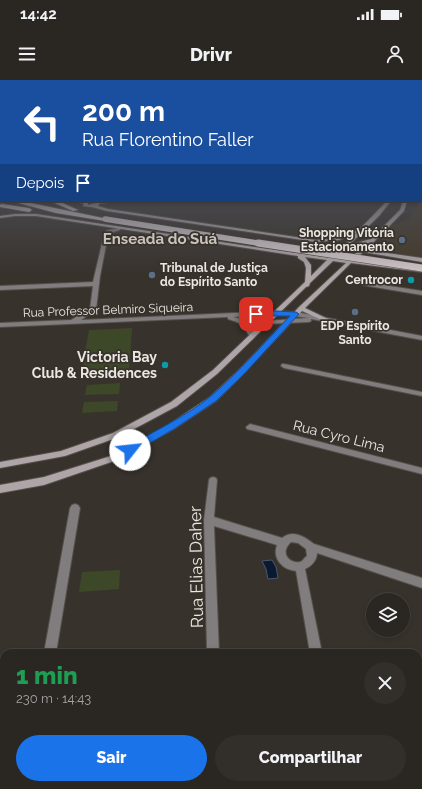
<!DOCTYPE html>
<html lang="pt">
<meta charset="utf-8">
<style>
body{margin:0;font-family:Raleway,sans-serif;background:#322e2a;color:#f1f3f6;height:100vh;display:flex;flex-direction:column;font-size:15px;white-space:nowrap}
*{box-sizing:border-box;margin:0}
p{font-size:13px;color:#a5a5a5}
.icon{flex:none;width:22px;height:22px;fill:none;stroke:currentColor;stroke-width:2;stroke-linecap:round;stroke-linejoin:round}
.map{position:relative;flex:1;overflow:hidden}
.details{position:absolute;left:0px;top:569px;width:422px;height:140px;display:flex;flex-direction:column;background:#2a2621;border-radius:12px 12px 0 0;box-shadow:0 2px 6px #0003,0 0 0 1px #46433f}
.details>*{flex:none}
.banner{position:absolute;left:0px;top:0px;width:422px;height:122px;box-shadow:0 2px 6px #0003,0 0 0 1px #46433f;background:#1a4fa0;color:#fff;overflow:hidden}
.controls{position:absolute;left:366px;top:513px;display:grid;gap:8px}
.controls a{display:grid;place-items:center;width:44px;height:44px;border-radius:50%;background:#2a2621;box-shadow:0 2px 6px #0003,0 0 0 1px #46433f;font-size:20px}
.pin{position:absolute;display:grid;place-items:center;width:34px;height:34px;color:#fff;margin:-17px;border-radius:8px;box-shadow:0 2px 6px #0006}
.me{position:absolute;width:44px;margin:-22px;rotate:61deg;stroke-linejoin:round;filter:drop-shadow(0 0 3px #0008)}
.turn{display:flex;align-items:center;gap:14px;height:84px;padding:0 16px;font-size:18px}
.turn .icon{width:52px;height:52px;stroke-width:2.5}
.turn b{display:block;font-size:28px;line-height:34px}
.then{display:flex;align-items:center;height:38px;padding:0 16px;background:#0003;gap:8px;font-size:15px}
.round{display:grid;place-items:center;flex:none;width:42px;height:42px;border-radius:21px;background:#322e2a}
.headline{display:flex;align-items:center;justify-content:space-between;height:68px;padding:0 16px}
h1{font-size:24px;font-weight:800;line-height:30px;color:#1e9e55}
.primary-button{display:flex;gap:8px;margin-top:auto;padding:8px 16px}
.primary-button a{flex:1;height:46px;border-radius:24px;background:#1a73e8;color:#fff;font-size:16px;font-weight:800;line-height:46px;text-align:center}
.primary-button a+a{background:#322e2a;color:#f1f3f6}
.status{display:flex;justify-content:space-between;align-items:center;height:28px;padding:0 20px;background:#2a2621;direction:ltr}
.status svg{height:11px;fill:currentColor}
header{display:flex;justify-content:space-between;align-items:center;height:52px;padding:0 16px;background:#2a2621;font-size:18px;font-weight:800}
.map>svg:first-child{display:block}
.commercial{fill:#443929}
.green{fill:#3d4829}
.water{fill:#091932;stroke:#4d5767}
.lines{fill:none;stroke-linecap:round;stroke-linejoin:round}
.primary-tunnel{stroke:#534d47;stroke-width:5.5;stroke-dasharray:5.5 2.5;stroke-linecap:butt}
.street-casing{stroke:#554f49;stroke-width:2}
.secondary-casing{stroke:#554f49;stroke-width:2}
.primary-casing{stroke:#554f49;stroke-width:2}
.street{fill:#817c7d;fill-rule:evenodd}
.secondary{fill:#ada5a7;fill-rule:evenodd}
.primary{fill:#cfc4c7;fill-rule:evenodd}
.primary-bridge-far1-casing{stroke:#554f49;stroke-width:6;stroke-linecap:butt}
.primary-bridge-casing{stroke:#554f49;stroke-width:8;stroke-linecap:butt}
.primary-bridge-far1{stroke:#cfc4c7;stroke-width:5.5}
.primary-bridge{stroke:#cfc4c7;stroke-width:7}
.route{fill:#1a73e8;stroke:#114b97}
.service-dot{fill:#5c6f8a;stroke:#38322c;stroke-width:1.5}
.culture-dot{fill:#0f9aa8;stroke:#38322c;stroke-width:1.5}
.labels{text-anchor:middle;stroke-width:3.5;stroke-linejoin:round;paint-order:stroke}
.far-poi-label{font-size:12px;font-weight:bold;fill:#ebe7e2;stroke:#38322c;text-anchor:end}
.far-street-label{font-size:12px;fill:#ebe7e2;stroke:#38322c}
.poi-label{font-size:14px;font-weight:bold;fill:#ebe7e2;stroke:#38322c;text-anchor:end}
.street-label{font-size:14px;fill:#ebe7e2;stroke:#38322c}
.far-district-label{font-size:15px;font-weight:bold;fill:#cac3bb;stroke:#38322c}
.near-street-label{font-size:17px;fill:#ebe7e2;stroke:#38322c}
</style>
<div class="status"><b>14:42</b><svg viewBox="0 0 49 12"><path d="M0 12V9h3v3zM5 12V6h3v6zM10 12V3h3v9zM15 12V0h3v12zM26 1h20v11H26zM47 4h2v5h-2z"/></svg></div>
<header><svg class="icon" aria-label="menu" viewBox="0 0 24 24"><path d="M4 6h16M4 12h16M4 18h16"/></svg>Drivr<svg class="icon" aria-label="person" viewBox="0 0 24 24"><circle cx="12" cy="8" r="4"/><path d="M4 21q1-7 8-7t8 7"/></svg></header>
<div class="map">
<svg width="422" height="709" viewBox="0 0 422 709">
<rect width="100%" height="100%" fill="#38322c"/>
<!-- commercial -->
<path class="commercial" d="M 421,94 L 422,94 L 422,177 L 397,173 L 387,168 L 382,163 L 382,157 L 393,145 L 409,139 L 417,127 L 418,121 L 421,121 Z"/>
<!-- green -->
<g class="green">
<path d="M 132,248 L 129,293 L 81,295 L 89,250 Z"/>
<path d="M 120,303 L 119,314 L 85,315 L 87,305 Z"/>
<path d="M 118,321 L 117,331 L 82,333 L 84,322 Z"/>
<path d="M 120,490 L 119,509 L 79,512 L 82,492 Z"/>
</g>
<!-- water -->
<path class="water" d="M 272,480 L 276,487 L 278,498 L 268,499 L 266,489 L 262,481 Z"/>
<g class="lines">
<!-- primary-tunnel -->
<path class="primary-tunnel" d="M 0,122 L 7,124"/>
<defs>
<g id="street">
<path d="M 104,121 L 117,121 L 98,124 L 96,123 Z"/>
<path d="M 118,148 L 120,148 L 120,150 L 110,153 L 108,155 L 100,196 L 96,230 L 81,240 L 276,231 L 296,232 L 422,256 L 422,260 L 311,239 L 311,241 L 309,242 L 264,244 L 264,242 L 266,241 L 308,238 C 283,233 258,236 233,237 C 245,239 251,245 255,256 L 252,258 L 250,257 C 243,245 242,243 228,239 L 228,237 L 0,247 L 0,243 L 71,240 L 90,229 L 93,206 L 0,210 L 0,206 L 93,202 L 104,155 L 106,151 Z"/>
<path d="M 364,202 L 422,211 L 422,215 L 362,205 L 362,203 Z"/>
<path d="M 282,284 L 284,284 L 422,312 L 422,316 L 284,288 L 281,286 Z"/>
<path d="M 250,344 L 422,388 L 422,394 L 247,349 L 246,347 Z"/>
<path d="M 213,397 L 216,398 L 217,400 L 214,437 L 282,458 C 293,449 305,457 314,464 L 422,498 L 422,508 L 317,473 C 317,480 312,486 305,489 L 322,573 L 310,573 L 296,491 C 282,490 272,478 277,465 L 214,446 L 219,573 L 207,573 L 204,440 L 209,400 L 210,398 ZM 291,462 L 298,463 L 306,469 L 307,476 C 306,476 303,480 302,481 C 294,486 277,475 291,462 Z"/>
<path d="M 75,424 L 78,425 L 80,428 L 56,573 L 44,573 L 70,428 L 72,425 Z"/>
<rect x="418" y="639" width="4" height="12"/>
<rect x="0" y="667" width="4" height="14"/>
</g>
<g id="secondary">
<rect x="0" y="96" width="1" height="2"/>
<path d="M 77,121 L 88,122 L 88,125 L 100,122 L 98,126 L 108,129 L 316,160 L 338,158 L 354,150 L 358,151 L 387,121 L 391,121 L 379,136 L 349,165 L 371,159 L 400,130 L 403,121 L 407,121 L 404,131 L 366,170 L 422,178 L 422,182 L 363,172 L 354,181 L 421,189 L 422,192 L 351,183 L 305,228 L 328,239 L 328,241 L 324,241 L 302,231 L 243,294 L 216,321 L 174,349 L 120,379 L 44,405 L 0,413 L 0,405 L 44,397 L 114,375 L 168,345 L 210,317 L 239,290 L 299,227 L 346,183 L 333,181 L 310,203 L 309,206 L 306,207 L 217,294 L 177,326 L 119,357 L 65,376 L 0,388 L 0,382 L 61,371 L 113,353 L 171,322 L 213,290 L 305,202 L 306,188 L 304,182 L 298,178 L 298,176 L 36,136 L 15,136 L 0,138 L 0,136 L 15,134 L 36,134 L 261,168 L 330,178 L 338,170 L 319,174 L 316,172 L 342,167 L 356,153 L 339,160 L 316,162 L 107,131 L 92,127 L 83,126 L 84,124 ZM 366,164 L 361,169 L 357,169 L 356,170 L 358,171 L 349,180 L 335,178 L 345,169 L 361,166 ZM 305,177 L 327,180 L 311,196 L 311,185 Z"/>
</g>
<g id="primary">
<rect x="0" y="106" width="1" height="4"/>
<rect x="0" y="116" width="1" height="4"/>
<path d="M 11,121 L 21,121 L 108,139 L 105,141 L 56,133 Z"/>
<path d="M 50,121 L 58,121 L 78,130 L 73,131 Z"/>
<path d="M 2,124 L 29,128 L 32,130 L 29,132 L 0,127 L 0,125 Z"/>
</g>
</defs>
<!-- street casing -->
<use href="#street" class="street-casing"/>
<!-- secondary casing -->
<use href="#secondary" class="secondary-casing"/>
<!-- primary casing -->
<use href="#primary" class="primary-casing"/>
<!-- street -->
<use href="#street" class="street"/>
<!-- secondary -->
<use href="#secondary" class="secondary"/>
<!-- primary -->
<use href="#primary" class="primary"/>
<defs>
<path id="primary-bridge-far1" d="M 105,139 L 264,164"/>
<path id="primary-bridge" d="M 258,163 L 422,188"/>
</defs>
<!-- primary-bridge-far1 casing -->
<use href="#primary-bridge-far1" class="primary-bridge-far1-casing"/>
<!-- primary-bridge casing -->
<use href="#primary-bridge" class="primary-bridge-casing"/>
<!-- primary-bridge-far1 -->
<use href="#primary-bridge-far1" class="primary-bridge-far1"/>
<!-- primary-bridge -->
<use href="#primary-bridge" class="primary-bridge"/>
</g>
<!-- sky -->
<linearGradient id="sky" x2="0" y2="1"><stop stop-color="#1f1c18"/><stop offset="0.48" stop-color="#4d4f56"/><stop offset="1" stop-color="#4d4f56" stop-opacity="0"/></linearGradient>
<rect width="422" height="194" fill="url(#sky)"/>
<!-- route -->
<path class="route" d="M 276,231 L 296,232 L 299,234 L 244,294 L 216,321 L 174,349 L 134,372 L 127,372 L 126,370 L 127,367 C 153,352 188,335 211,316 C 239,292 264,263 290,236 L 256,236 L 253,234 L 256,232 Z"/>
<!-- markers -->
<g class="service-dot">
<circle cx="402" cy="160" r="4"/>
<circle cx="152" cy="195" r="4"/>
<circle cx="355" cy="232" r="4"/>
</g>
<g class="culture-dot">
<circle cx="411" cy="200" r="4"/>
<circle cx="165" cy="285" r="4"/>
</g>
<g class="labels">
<!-- far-poi labels -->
<g class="far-poi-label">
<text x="394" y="157">Shopping Vitória<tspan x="394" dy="14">Estacionamento</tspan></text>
<text x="160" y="192" text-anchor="start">Tribunal de Justiça<tspan x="160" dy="14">do Espírito Santo</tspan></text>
<text x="403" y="204">Centrocor</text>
<text x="355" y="250" text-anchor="middle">EDP Espírito<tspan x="355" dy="14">Santo</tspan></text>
</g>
<!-- far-street labels -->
<g class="far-street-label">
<text transform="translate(108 230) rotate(-2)" y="4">Rua Professor Belmiro Siqueira</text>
</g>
<!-- poi labels -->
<g class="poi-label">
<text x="157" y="282">Victoria Bay<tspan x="157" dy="16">Club &amp; Residences</tspan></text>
</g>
<!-- street labels -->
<g class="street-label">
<text transform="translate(339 356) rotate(14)" y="5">Rua Cyro Lima</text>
</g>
<!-- far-district labels -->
<g class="far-district-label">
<text x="160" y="164">Enseada do Suá</text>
</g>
<!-- near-street labels -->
<g class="near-street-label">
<text transform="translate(196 487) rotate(-91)" y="6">Rua Elias Daher</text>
</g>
</g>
</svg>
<div class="controls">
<a><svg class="icon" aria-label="layers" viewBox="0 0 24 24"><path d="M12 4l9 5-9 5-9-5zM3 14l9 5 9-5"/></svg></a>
</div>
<div class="pin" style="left:256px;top:234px;background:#d93025"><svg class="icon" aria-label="arrive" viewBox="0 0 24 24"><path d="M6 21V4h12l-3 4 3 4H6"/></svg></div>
<svg class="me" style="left:130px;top:370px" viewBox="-20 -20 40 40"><circle r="19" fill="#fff"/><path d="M0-13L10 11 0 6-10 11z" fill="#1a73e8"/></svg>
<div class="banner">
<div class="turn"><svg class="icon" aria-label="left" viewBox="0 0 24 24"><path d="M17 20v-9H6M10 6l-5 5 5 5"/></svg><div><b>200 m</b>Rua Florentino Faller</div></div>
<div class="then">Depois<svg class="icon" aria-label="arrive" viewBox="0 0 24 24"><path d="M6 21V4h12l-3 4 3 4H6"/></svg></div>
</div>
<section class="details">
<div class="headline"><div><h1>1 min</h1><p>230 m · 14:43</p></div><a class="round"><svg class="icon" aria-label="close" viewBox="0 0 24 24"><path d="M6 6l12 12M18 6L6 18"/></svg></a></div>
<div class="primary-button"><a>Sair</a><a>Compartilhar</a></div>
</section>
</div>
